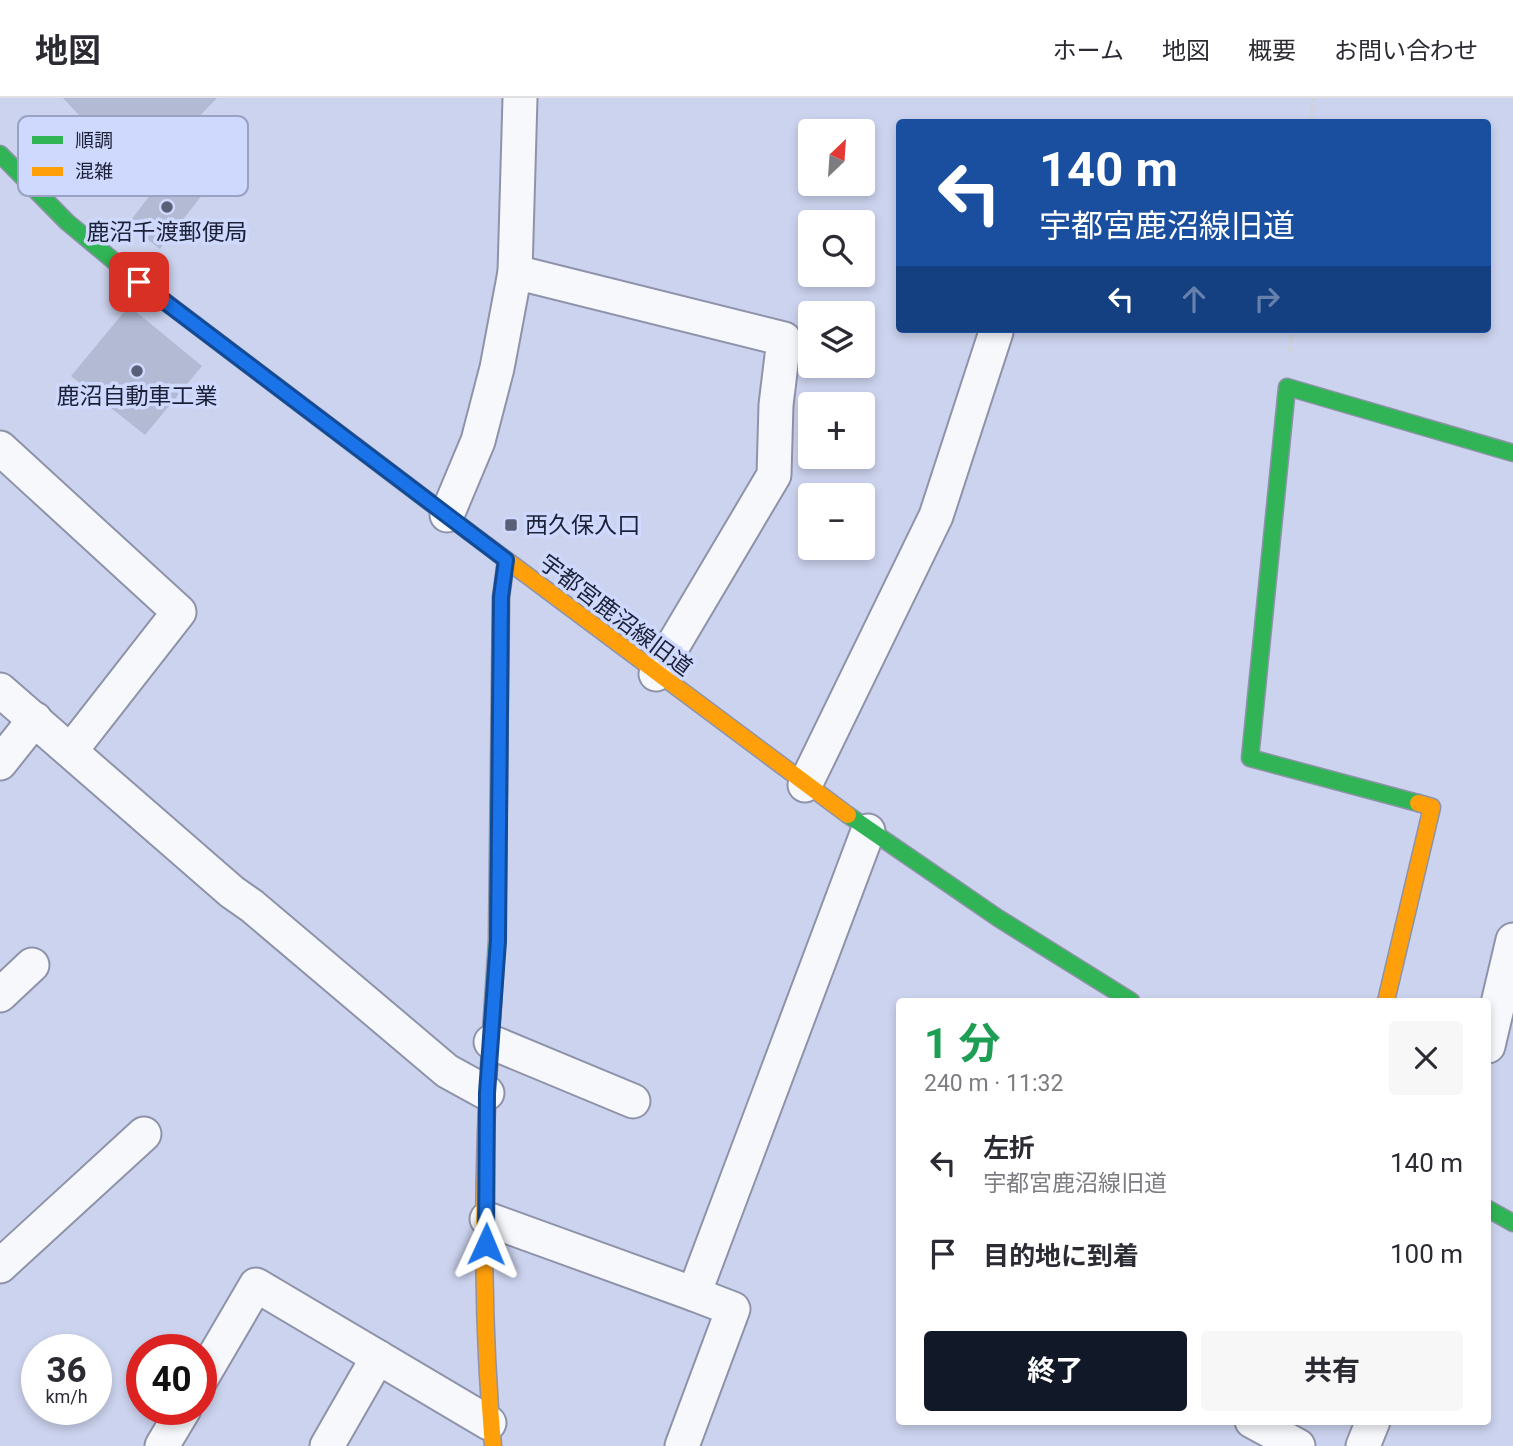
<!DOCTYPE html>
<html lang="ja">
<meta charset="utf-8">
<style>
body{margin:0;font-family:Roboto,"Noto Sans JP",sans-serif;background:#f7f7f7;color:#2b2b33;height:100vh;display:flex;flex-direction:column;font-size:26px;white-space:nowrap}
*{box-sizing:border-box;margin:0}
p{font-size:23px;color:#7c7c81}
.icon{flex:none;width:38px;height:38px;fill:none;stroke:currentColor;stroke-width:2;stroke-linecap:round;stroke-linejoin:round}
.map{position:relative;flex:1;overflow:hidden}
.side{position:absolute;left:896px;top:900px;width:595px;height:427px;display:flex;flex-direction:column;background:#fff;border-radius:7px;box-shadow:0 4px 10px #0003}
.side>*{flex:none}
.top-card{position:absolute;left:896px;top:21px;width:595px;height:214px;border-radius:7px;box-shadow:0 4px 10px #0003;background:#1a4fa0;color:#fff;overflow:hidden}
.needle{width:46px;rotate:25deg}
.controls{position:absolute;left:798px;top:21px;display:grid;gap:14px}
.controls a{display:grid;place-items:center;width:77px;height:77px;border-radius:7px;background:#fff;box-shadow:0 4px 10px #0003;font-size:35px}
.speed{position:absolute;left:21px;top:1236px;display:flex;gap:14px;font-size:35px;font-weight:700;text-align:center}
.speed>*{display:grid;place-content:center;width:91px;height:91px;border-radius:50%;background:#fff;box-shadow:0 4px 10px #0003;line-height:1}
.speed small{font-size:18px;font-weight:400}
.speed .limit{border:10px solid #d22;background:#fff;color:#111}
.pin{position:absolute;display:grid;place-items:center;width:60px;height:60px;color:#fff;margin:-30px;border-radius:14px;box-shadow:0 4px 10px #0006}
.me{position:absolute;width:77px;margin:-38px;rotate:1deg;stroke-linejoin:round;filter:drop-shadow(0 0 5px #0008)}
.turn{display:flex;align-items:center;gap:24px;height:147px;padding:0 28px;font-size:32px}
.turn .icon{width:91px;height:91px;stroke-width:2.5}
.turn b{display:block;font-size:49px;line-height:60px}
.lanes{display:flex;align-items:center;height:66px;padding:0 28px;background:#0003;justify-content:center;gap:35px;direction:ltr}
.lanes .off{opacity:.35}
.round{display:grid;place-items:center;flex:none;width:74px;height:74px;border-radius:7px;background:#f7f7f7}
.overview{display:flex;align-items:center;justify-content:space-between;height:119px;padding:0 28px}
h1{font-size:42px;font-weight:700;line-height:52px;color:#1e9e55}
.button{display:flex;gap:14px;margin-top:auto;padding:14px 28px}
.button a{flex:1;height:80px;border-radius:7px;background:#111827;color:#fff;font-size:28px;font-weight:700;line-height:80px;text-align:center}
.button a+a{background:#f7f7f7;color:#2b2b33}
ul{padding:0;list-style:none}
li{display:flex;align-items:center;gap:21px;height:91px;padding:0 28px}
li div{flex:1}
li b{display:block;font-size:26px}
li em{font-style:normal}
header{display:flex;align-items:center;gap:42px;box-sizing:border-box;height:98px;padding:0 35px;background:#fff;border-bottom:2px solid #e1e1e2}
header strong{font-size:33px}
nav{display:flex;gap:38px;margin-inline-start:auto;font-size:24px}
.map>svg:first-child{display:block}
.building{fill:#b3bad4}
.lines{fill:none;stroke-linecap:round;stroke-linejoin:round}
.street-casing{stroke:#8e93a9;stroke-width:37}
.fast-casing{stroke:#8e93a9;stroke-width:19}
.slow-casing{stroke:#8e93a9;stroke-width:19}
.path{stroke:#cfd2da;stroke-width:4.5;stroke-dasharray:7 3.5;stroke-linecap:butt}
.street{stroke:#f7f8fc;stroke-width:33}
.fast{stroke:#30b455;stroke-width:16}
.slow{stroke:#ff9f0a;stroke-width:16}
.route-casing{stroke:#114b97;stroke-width:18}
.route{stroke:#1a73e8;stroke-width:12}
.poi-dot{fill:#5a5f78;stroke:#cfd9fe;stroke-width:2.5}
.labels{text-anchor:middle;stroke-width:7;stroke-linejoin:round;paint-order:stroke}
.poi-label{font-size:23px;fill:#1c2138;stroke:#cfd9fe}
.street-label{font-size:23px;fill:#1c2138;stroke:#cfd9fe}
.key{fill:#cfd9fe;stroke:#99a2c3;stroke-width:2}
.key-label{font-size:19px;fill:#1c2138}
</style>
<header>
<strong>地図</strong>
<nav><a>ホーム</a><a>地図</a><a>概要</a><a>お問い合わせ</a></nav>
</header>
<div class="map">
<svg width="1513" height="1348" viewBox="0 0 1513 1348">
<rect width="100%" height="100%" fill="#ccd3ee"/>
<!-- building -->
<g class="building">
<path d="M 63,0 L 217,0 L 139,81 Z"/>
<path d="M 173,67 L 206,92 L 160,151 L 128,126 Z"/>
<path d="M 129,208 L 202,268 L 145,337 L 71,278 Z"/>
</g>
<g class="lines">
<defs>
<g id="street">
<path d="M 515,174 L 784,241 L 776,307 L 774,377 L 656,576"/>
<path d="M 0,350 L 179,514 L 72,651"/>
<path d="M 447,417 L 478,343 L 497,270 L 515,174 L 520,0"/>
<path d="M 0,592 L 232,794 L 252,808 L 447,973 L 487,995"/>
<path d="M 0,665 L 35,621"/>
<path d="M 805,687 L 936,418 L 996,234"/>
<path d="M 0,897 L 32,867"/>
<path d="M 491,944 L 633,1003"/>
<path d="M 1488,948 L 1513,842"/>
<path d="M 487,1121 L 694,1196 L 868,733"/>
<path d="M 0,1168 L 144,1036"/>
<path d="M 201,1281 L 256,1187 L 489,1325"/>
<path d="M 1252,1323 L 1298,1348"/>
<path d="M 162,1348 L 184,1311"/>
<path d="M 327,1348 L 378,1259"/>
<path d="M 682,1348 L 733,1211 L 694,1196"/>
<path d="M 1363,1348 L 1373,1323"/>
</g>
<g id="fast">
<path d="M 0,56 L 67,124 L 139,184 L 469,434"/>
<path d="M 1418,705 L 1250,660 L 1287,289 L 1513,355"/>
<path d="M 848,717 L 998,820 L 1131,903"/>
<path d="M 491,934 L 497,843 L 501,499 L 506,462"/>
<path d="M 1488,1111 L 1513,1125"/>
</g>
<g id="slow">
<path d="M 469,434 L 848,717"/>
<path d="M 1386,903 L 1432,709 L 1418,705"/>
<path d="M 491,934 C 482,1072 481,1211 493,1348"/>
</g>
</defs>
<!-- street casing -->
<use href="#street" class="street-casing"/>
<!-- fast casing -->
<use href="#fast" class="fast-casing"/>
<!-- slow casing -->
<use href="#slow" class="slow-casing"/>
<!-- path -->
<g class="path">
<path d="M 1311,24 L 1314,0"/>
<path d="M 1290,255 L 1292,231"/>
</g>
<!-- street -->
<use href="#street" class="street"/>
<!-- fast -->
<use href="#fast" class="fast"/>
<!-- slow -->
<use href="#slow" class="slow"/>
</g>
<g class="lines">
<defs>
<path id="route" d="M 139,184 L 506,462 L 501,499 L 498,843 L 487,995 L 486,1146"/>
</defs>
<!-- route casing -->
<use href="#route" class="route-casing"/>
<!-- route -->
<use href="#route" class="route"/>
</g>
<!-- markers -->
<g class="poi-dot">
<circle cx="167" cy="109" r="7"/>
<circle cx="137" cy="273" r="7"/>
<rect x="504" y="420" width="14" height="14" rx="3.5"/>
</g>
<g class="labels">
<!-- poi labels -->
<g class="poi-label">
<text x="167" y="142">鹿沼千渡郵便局</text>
<text x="137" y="306">鹿沼自動車工業</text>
<text x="525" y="435" text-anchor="start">西久保入口</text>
</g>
<!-- street labels -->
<g class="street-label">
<text transform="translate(616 517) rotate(37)" y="8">宇都宮鹿沼線旧道</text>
</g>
</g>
<!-- legend -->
<rect x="18" y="18" width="230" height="80" rx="10" class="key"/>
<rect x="32" y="38" width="31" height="8" fill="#30b455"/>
<rect x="32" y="69" width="31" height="9" fill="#ff9f0a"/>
<g class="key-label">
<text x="75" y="49">順調</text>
<text x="75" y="80">混雑</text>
</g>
</svg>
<div class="controls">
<a><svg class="needle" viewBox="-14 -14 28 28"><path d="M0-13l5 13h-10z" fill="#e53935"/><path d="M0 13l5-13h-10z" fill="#7c7c81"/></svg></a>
<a><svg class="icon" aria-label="search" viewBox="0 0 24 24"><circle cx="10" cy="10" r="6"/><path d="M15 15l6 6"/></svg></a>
<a><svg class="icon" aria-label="layers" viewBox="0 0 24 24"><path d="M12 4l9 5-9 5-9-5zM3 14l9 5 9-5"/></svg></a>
<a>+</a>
<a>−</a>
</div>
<div class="speed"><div>36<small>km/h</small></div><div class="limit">40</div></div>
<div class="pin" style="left:139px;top:184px;background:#d93025"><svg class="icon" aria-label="arrive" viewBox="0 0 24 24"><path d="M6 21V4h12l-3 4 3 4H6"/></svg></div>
<svg class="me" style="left:486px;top:1146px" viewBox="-20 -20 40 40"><path d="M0-17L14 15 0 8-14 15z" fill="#1a73e8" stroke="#fff" stroke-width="4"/></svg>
<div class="top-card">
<div class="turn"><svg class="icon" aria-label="left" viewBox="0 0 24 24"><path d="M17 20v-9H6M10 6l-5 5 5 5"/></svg><div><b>140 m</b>宇都宮鹿沼線旧道</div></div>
<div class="lanes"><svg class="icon" aria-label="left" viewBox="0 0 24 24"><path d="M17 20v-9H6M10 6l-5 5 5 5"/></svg><svg class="icon off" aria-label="ahead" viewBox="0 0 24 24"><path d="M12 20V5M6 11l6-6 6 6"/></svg><svg class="icon off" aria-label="right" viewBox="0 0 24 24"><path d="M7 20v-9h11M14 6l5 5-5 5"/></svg></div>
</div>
<section class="side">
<div class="overview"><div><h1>1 分</h1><p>240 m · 11:32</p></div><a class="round"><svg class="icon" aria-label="close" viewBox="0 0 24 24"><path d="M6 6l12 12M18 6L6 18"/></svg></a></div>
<ul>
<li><svg class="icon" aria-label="left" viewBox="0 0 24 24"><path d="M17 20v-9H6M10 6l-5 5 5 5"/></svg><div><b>左折</b><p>宇都宮鹿沼線旧道</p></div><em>140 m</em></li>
<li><svg class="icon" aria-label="arrive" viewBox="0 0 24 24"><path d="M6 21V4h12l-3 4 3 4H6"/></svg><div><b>目的地に到着</b></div><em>100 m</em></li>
</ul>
<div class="button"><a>終了</a><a>共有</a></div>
</section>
</div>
